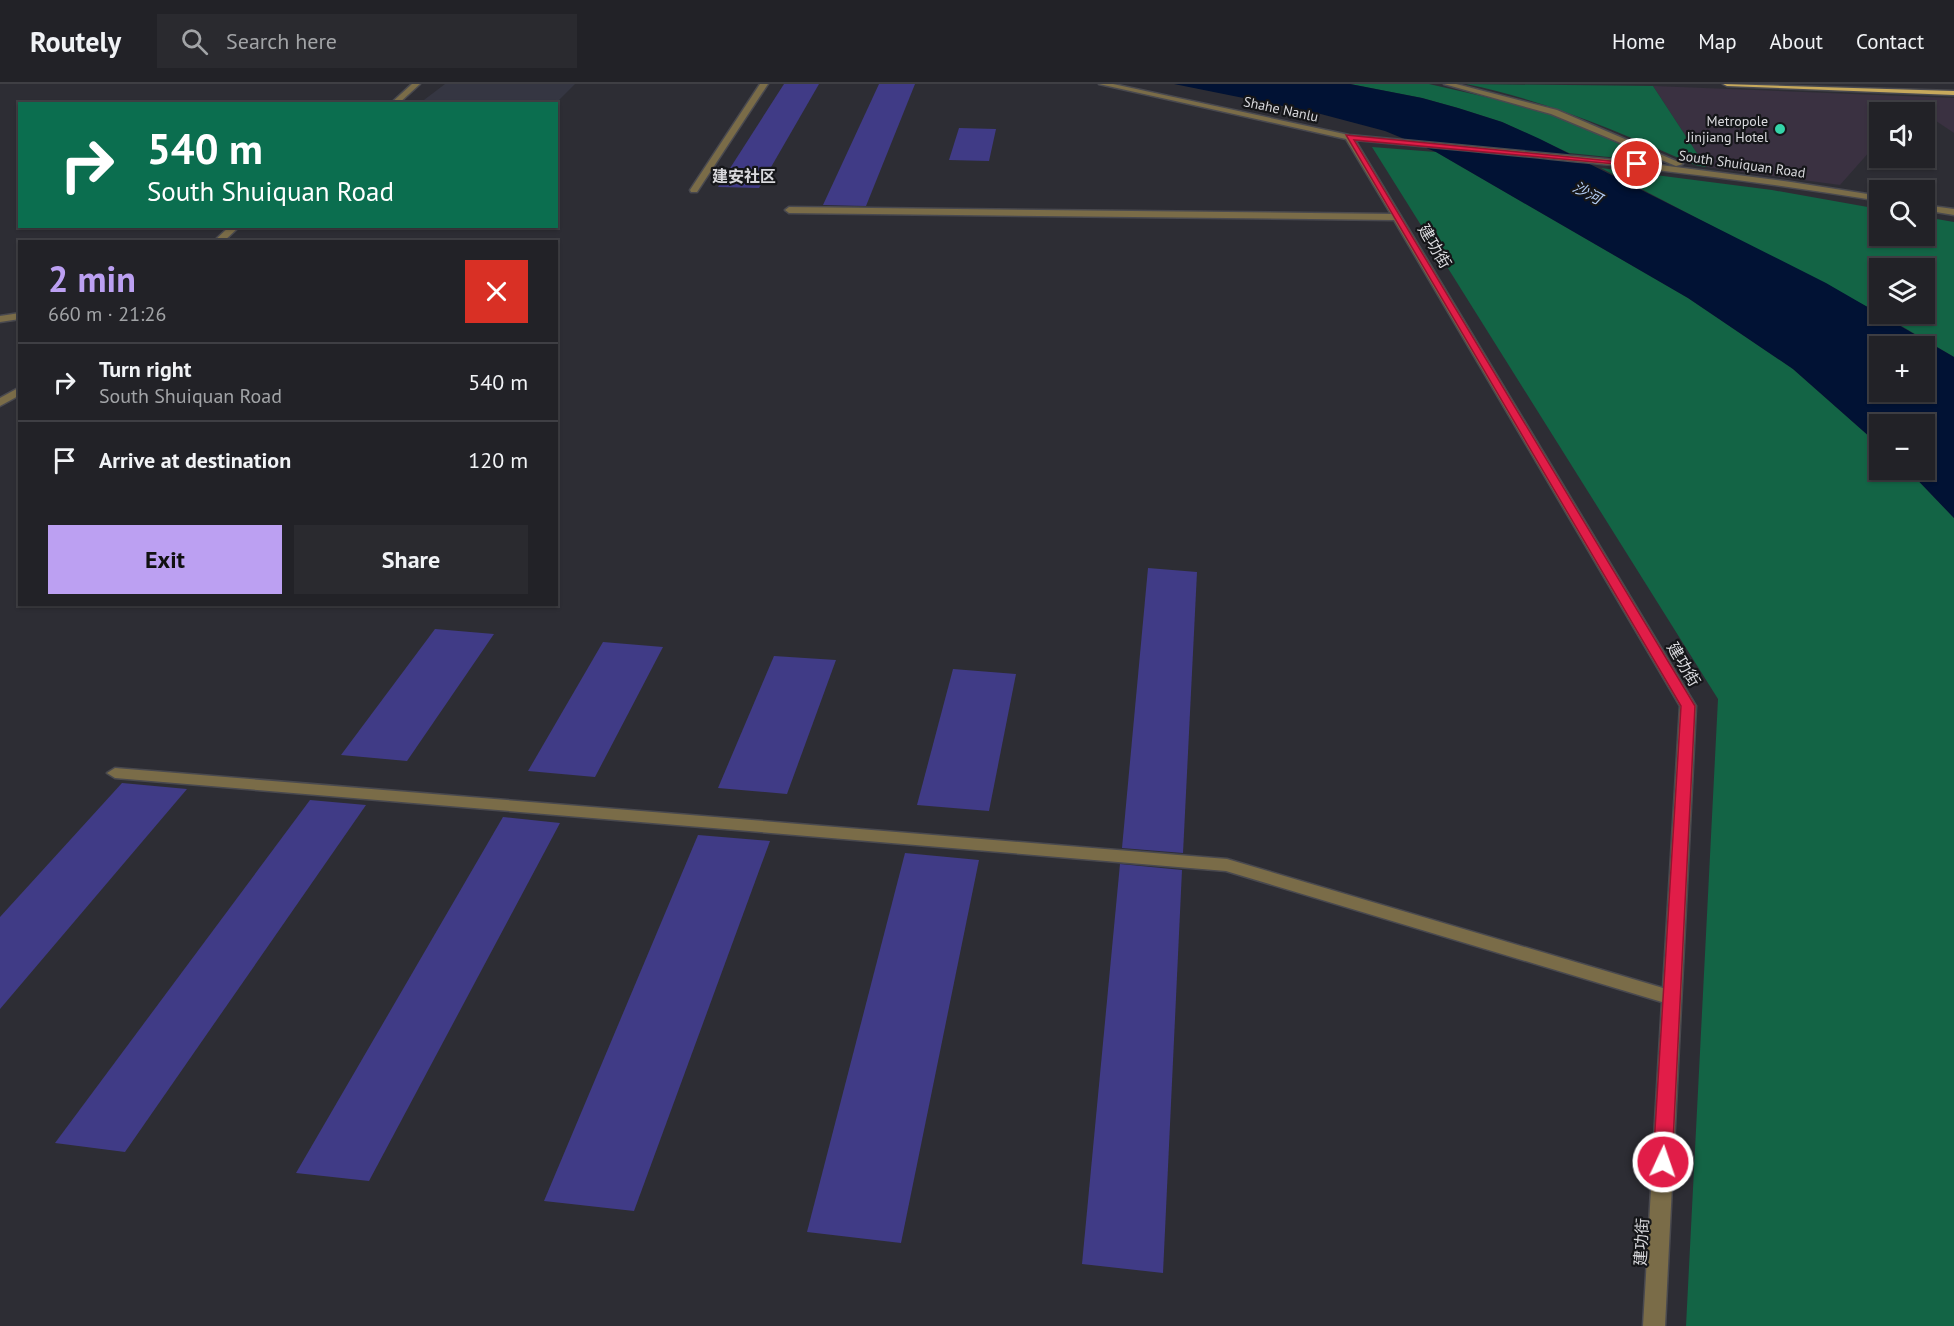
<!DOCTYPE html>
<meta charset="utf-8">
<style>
body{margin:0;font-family:"PT Sans","Noto Sans SC",sans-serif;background:#2a2a2f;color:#f1f3f6;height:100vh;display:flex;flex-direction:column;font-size:22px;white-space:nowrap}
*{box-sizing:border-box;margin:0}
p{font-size:20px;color:#a2a4a7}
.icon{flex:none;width:33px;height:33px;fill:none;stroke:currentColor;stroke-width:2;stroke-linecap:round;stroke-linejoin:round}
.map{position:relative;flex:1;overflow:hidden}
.details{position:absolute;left:18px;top:156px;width:540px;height:366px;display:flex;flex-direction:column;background:#222227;border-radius:0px;box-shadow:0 2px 4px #0004,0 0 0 2px #3f3f44}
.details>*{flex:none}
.top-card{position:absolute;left:18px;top:18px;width:540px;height:126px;border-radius:0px;box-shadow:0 2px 4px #0004,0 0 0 2px #3f3f44;background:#0b6e4f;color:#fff;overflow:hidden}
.buttons{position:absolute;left:1869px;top:18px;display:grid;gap:12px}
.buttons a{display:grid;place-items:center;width:66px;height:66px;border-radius:0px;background:#222227;box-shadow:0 2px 4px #0004,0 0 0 2px #3f3f44;font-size:30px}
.pin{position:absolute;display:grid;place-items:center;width:51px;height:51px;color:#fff;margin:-26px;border:3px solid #fff;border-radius:50%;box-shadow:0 2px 6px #0007}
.me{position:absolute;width:66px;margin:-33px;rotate:3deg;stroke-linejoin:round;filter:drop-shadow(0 0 4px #0008)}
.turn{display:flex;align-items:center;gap:21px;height:126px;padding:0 30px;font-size:27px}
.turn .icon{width:78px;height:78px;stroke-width:2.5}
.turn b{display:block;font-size:42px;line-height:51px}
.round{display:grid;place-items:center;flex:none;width:63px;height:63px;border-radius:0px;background:#2a2a2f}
.summary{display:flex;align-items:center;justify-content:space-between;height:102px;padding:0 30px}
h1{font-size:36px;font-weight:700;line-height:45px;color:#bca0f2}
.primary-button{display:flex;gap:12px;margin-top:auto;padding:12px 30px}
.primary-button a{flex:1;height:69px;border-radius:0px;background:#bca0f2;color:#111;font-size:24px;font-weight:700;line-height:69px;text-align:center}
.primary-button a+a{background:#2a2a2f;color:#f1f3f6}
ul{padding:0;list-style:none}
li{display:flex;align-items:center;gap:18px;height:78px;padding:0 30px;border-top:2px solid #3f3f44}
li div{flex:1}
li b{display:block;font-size:22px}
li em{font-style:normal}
header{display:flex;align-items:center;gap:36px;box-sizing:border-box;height:84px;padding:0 30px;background:#222227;border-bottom:2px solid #3f3f44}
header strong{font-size:28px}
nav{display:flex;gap:33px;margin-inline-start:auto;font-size:21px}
.search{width:420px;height:54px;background:#2a2a2f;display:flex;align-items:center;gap:15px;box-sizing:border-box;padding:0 21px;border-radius:0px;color:#a2a4a7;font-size:22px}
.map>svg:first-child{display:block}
.commercial{fill:#3a3141}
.built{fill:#353642}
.green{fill:#136445}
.water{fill:#011234;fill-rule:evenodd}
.building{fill:#403b86}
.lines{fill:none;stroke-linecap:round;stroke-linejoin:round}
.minor-casing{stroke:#49494f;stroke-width:3}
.major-casing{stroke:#49494f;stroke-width:3}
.minor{fill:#7a6c48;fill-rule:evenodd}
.major{fill:#c7a95c;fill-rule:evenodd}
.route{fill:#e11d48;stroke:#92132f;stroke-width:1.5}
.poi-dot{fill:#34d4a8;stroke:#151619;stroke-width:2}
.labels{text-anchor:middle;stroke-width:4.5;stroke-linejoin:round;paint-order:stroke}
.far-street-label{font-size:14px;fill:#d9d9dd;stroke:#151619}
.far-poi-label{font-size:14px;fill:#d9d9dd;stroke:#151619;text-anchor:end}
.far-water-label{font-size:15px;font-style:italic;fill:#b3ccf3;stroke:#151619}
.far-quarter-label{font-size:16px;font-weight:bold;fill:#d9d9dd;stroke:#151619}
.street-label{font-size:16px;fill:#d9d9dd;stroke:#151619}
</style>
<header>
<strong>Routely</strong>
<div class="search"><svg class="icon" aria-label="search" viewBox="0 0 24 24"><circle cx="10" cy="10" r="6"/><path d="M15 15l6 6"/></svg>Search here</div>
<nav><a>Home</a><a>Map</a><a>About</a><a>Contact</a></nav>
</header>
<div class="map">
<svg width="1954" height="1242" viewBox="0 0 1954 1242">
<rect width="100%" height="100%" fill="#2d2d34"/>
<!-- commercial -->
<path class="commercial" d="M 1653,2 L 1954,14 L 1954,49 L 1930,33 L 1925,33 L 1924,28 L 1880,28 L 1879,57 L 1840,101 L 1706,83 Z"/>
<!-- built -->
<path class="built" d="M 445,0 L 575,0 L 556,19 L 420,19 Z"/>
<!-- green -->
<g class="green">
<path d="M 1350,0 L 1429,0 L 1495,15 L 1563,34 L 1658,78 L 1569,69 L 1502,38 L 1458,24 L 1422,14 Z"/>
<path d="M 1466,0 L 1653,2 L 1706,83 L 1695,81 C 1619,48 1548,17 1466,0 Z"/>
<path d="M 1372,63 L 1436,68 L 1688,214 L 1793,285 L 1879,361 L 1880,386 L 1908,386 L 1954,434 L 1954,1242 L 1686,1242 L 1718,615 Z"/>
<path d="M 1601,84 L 1772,106 L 1879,125 L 1880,152 L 1924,152 L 1925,133 L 1954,138 L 1954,273 L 1881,230 L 1924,230 L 1924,184 L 1880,184 L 1879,229 Z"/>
</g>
<!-- water -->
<path class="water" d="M 1174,0 L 1350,0 L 1422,14 L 1458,24 L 1502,38 L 1540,55 L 1826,199 L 1954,273 L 1954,434 L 1908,386 L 1924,386 L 1924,340 L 1880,340 L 1879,361 L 1793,285 L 1688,214 L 1436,68 L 1385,47 L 1317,29 ZM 1880,262 L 1924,262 L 1924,308 L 1880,308 Z"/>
<!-- building -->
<g class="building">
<path d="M 784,0 L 819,0 L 759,104 L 718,103 Z"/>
<path d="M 879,0 L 915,0 L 866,122 L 823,121 Z"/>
<path d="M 959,44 L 996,45 L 989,77 L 949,76 Z"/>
<path d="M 1148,484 L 1197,488 L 1183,769 L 1122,764 Z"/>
<path d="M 435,545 L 494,550 L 407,677 L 341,671 Z"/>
<path d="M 603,558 L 663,563 L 595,693 L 528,687 Z"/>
<path d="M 774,572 L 836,576 L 787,710 L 718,704 Z"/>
<path d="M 953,585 L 1016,590 L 989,727 L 917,721 Z"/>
<path d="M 122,699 L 187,705 L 0,925 L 0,833 Z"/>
<path d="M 310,716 L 366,721 L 125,1068 L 55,1059 Z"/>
<path d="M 503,733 L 560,739 L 369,1097 L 296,1089 Z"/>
<path d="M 698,751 L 770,757 L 634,1127 L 544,1117 Z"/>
<path d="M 905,769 L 979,776 L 901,1159 L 807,1148 Z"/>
<path d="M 1120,780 L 1182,786 L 1163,1189 L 1082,1180 Z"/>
</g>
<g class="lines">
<defs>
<g id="minor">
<path d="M 412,0 L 420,0 L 398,20 L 390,20 Z"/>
<path d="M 760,0 L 768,0 L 697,108 L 691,108 L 690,106 Z"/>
<path d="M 1099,0 L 1113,0 L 1349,51 L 1637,78 L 1791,98 L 1880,112 L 1880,117 C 1705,88 1530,72 1355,56 L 1696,622 L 1665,1242 L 1643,1242 L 1662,918 L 1226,787 L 115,694 L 107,689 L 115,684 L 1227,775 L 1663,904 L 1680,622 L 1394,136 L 789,129 L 785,126 L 789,123 L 1391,130 L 1346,55 Z"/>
<path d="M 1444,0 L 1456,0 L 1557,26 L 1683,80 L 1676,82 L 1551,30 Z"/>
<path d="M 1924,121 L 1954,125 L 1954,131 L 1924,126 Z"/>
<path d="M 230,142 L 240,142 L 223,158 L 213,158 Z"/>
<path d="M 20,229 L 20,235 L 0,238 L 0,232 Z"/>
<path d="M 20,303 L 20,311 L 0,322 L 0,314 Z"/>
</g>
<path id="major" d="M 1723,0 L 1954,7 L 1954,11 L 1727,2 Z"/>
</defs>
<!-- minor casing -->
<use href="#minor" class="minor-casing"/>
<!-- major casing -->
<use href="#major" class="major-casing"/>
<!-- minor -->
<use href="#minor" class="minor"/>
<!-- major -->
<use href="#major" class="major"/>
</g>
<!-- route -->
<path class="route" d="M 1346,51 L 1641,80 L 1637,82 L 1354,56 L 1695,622 L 1672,1078 L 1670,1084 L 1663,1086 L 1656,1084 L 1653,1078 L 1681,622 Z"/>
<!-- markers -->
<circle class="poi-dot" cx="1780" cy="45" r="6"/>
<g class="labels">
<!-- far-street labels -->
<g class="far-street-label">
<text transform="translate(1281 25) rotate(12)" y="5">Shahe Nanlu</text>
<text transform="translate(1742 80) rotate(8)" y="5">South Shuiquan Road</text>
</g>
<!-- far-poi labels -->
<g class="far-poi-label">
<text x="1768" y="42">Metropole<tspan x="1768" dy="16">Jinjiang Hotel</tspan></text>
</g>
<!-- far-water labels -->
<g class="far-water-label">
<text transform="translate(1587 109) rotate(28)" y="5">沙河</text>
</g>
<!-- far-quarter labels -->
<g class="far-quarter-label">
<text x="744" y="98">建安社区</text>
</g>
<!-- street labels -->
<g class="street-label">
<text transform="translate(1435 162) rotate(59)" y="6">建功街</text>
<text transform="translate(1684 580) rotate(59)" y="6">建功街</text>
<text transform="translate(1641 1158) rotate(-87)" y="6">建功街</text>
</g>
</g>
</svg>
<div class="buttons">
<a><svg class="icon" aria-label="sound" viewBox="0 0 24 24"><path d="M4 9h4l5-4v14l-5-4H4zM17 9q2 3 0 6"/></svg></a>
<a><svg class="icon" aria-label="search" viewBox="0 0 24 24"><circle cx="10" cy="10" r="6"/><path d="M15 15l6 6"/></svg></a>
<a><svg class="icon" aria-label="layers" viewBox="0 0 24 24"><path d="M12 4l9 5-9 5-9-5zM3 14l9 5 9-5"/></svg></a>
<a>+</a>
<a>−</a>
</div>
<div class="pin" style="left:1637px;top:80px;background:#d93025"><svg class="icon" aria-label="arrive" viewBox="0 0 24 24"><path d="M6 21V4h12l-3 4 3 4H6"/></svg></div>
<svg class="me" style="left:1663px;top:1078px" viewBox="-20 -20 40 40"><circle r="17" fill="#e11d48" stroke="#fff" stroke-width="3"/><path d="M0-11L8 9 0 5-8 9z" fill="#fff"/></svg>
<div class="top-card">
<div class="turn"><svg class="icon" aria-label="right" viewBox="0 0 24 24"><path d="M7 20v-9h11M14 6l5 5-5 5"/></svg><div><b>540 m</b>South Shuiquan Road</div></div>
</div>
<section class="details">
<div class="summary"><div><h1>2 min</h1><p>660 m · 21:26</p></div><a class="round" style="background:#d93025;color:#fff"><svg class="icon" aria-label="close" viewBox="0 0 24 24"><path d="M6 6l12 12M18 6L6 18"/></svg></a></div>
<ul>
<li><svg class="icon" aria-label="right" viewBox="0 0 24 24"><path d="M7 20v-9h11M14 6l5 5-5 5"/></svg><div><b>Turn right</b><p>South Shuiquan Road</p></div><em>540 m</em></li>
<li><svg class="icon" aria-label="arrive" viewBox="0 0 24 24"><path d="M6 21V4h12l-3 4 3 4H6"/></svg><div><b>Arrive at destination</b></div><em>120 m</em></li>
</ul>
<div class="primary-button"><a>Exit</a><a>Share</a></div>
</section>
</div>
